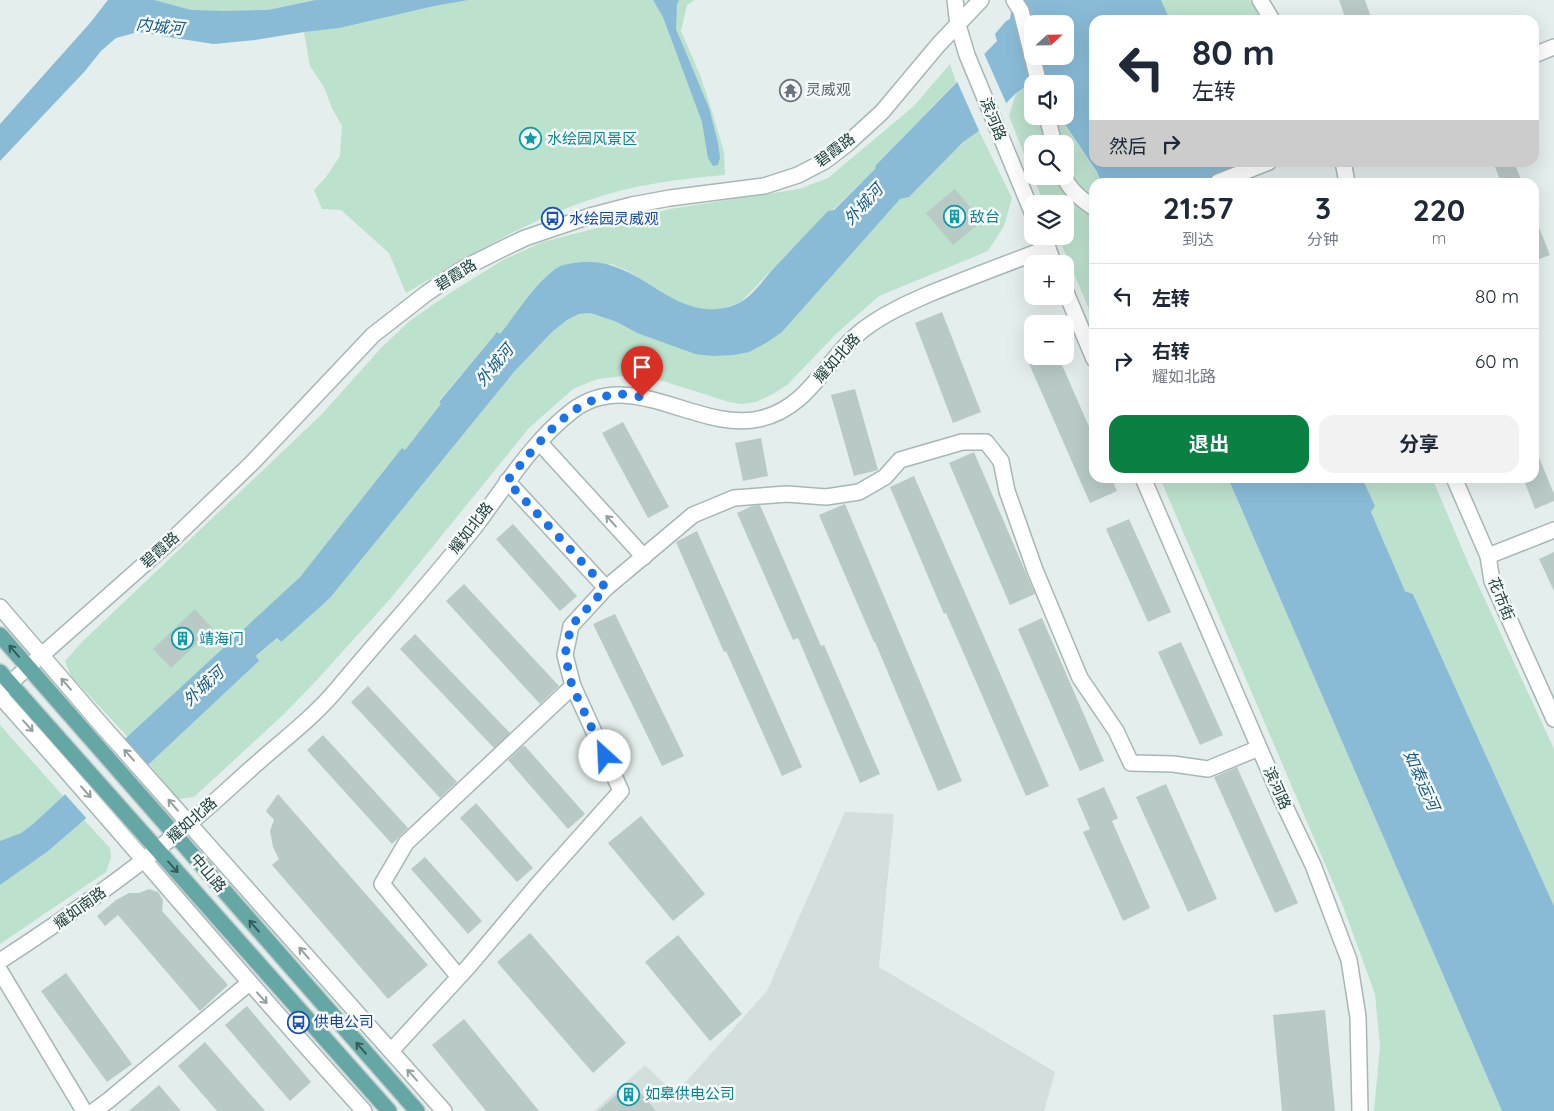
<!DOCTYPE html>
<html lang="zh">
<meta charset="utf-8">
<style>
body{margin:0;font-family:Quicksand,"Noto Sans SC",sans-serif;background:#f2f2f3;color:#1f2937;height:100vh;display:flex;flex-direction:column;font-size:19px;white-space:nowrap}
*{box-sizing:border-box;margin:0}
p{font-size:16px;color:#747a83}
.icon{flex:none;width:28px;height:28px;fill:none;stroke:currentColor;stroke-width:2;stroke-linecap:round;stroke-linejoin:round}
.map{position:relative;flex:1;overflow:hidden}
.panel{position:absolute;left:1089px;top:178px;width:450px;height:305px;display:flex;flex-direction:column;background:#fff;border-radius:15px;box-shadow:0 5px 20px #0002}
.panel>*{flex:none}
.hud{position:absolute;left:1089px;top:15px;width:450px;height:152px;border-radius:15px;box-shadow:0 5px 20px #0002;background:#fff;color:#1f2937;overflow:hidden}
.needle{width:32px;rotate:68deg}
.buttons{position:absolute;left:1024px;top:15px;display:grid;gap:10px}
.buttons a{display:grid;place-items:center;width:50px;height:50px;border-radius:10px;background:#fff;box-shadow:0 5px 20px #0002;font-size:25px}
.pin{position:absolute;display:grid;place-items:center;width:42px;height:42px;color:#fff;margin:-51px -21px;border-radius:50% 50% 50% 0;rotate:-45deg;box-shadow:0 0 5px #0007}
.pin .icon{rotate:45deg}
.me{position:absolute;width:55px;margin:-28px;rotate:335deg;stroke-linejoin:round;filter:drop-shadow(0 0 4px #0008)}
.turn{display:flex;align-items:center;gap:18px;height:105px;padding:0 20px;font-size:22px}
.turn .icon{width:65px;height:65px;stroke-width:2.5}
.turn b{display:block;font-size:35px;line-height:42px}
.then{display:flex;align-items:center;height:48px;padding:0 20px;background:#0003;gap:10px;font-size:19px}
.eta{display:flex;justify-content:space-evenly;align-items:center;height:85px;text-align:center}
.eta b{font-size:30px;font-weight:700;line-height:35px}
.action{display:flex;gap:10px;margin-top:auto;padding:10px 20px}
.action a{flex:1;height:58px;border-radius:15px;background:#0b8043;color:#fff;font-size:20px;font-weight:700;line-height:58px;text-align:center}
.action a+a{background:#f2f2f3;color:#1f2937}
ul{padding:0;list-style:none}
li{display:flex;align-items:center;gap:15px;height:65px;padding:0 20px;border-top:1px solid #e0e1e3}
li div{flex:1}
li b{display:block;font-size:19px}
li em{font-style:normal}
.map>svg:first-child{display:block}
.built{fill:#d2dfdc}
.green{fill:#bce1cd}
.water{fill:#89bbd7;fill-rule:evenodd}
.pier{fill:#e4eeec}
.building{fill:#b9cac6}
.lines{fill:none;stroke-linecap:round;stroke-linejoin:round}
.minor-casing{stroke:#a6b7b5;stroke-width:18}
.major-casing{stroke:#c1caca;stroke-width:18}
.minor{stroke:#fff;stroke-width:15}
.major{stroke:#65a7a4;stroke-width:15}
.oneway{stroke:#90a0a0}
.oneway2{stroke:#335b59}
.route{stroke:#1a73e8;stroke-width:9;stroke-dasharray:0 16.2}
.labels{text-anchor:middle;stroke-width:5;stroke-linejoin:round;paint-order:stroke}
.worship-label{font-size:15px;fill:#5b616d;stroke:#f5faf9;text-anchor:start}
.street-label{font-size:15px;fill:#224240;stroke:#f5faf9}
.culture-label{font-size:15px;fill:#0d838f;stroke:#f5faf9;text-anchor:start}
.transit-label{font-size:15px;fill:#164399;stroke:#f5faf9;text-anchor:start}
.water-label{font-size:16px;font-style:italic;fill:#175a83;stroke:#f5faf9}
</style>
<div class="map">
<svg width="1554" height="1111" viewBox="0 0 1554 1111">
<rect width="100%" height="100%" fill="#e4eeec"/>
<!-- built -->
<path class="built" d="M 845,812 L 894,814 L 879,967 L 1055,1072 L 1044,1111 L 594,1111 L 645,1065 L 675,1094 L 767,991 Z"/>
<!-- green -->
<g class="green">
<path d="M 127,0 L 695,0 L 687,5 L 681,31 L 700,75 L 710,105 L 724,152 L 725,175 C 678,179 631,185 586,201 C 522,223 464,259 406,293 L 389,253 L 341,210 L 322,209 L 314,190 L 326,177 L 340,156 L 342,126 L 332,108 L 324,87 L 310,66 L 304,32 L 214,44 L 160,36 Z"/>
<path d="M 1161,0 L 1250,0 L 1261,20 L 1170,20 Z"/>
<path d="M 950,64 L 956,82 L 876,165 L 875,169 L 788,253 L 740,303 L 715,310 L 695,308 L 672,298 L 626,270 L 611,264 L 534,289 L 500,335 L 496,333 L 439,401 L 442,404 L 405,450 L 402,449 L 300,577 L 128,737 L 71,676 L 65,661 L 82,642 L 321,415 L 382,347 L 411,320 L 450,293 L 503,260 L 543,242 L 670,209 L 799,189 L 828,178 L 914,106 Z"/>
<path d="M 1028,86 L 1032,91 L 1032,116 L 1058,116 L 1063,121 L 1097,173 L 1101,182 L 1094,182 L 1094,321 L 1058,236 L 1065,236 L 1065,204 L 1044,204 L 1033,176 L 1065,176 L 1065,144 L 1032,144 L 1032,174 L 1009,116 L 1016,93 Z"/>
<path d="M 979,131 L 1012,198 L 1004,226 L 988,251 L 879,296 L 837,333 L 788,384 L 773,394 L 756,402 L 742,404 L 729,402 L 663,381 L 623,376 L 597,379 L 573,389 L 529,428 L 391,598 L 315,682 L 284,714 L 194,797 L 178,799 L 149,764 L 259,661 L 256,657 L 277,638 L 280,642 L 330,598 L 514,372 L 552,332 L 567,320 L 579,314 L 589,313 L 617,322 L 637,333 L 695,354 L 782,332 L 900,198 L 963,142 Z"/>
<path d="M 1160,478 L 1228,478 L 1502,1111 L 1374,1111 L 1380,1047 L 1375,994 L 1343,906 Z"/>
<path d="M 1362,478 L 1432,478 L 1469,565 L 1554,749 L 1554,906 L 1413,594 L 1405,591 L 1371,512 L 1374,506 Z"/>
<path d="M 0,725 L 63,796 L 33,824 L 21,833 L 0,841 Z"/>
<path d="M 84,820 L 110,848 L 111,858 L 106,872 L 0,944 L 0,885 L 47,852 Z"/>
</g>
<!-- water -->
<g class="water">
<path d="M 108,0 L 154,0 L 191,10 L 223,11 L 268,10 L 316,0 L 468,0 L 434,6 L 339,28 L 304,32 L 255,40 L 214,44 L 138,32 L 116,38 L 101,51 L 85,71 L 0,161 L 0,124 L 90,23 Z"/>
<path d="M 653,0 L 679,0 L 677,4 L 676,29 L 709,108 L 718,143 L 720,158 L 718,165 L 713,166 L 708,158 L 702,122 L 663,17 Z"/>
<path d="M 1013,0 L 1161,0 L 1170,20 L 1094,20 L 1094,162 L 1236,163 L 1245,182 L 1101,182 L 1097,172 L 1063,121 L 1058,116 L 1065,116 L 1065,84 L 1032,84 L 1032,91 L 1027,86 L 1016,93 L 979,131 L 963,142 L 909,197 L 900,199 L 782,332 L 766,343 L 749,352 L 734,355 L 713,356 L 695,354 L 637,333 L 617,322 L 590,313 L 579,314 L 567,320 L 552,332 L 514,372 L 330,598 L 281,642 L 277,638 L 256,656 L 259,661 L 149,764 L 47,852 L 0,885 L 0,841 L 21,833 L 33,824 L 300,577 L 402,448 L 405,450 L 441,404 L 439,402 L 497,332 L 500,334 C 517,313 532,287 554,270 C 561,264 573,263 582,262 C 645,258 675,329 737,304 C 751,298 763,280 773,269 C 791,250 809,231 828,211 L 834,210 L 875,169 L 876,165 L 997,41 L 995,34 L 1006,21 L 1010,19 ZM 1032,24 L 1065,24 L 1065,56 L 1032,56 Z"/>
<path d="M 1228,478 L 1362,478 L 1375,506 L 1371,512 L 1405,591 L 1413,594 L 1554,906 L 1554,1111 L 1502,1111 Z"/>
</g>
<!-- pier -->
<g class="pier">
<path d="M 983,51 L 1007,105 L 980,133 L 956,79 Z"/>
<path d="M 121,740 L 147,769 L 88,820 L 63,792 Z"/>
</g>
<!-- building -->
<g class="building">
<path d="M 1339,0 L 1365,0 L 1372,20 L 1346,20 Z"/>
<path d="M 1493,162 L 1514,162 L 1522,182 L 1501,182 Z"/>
<path d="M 955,189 L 982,221 L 953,245 L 926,213 Z"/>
<path d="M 1534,215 L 1550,255 L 1534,261 Z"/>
<path d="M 942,312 L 981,412 L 953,423 L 915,323 Z"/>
<path d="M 1034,356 L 1058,356 L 1094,438 L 1094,478 L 1111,478 L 1117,491 L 1090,503 L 1027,359 Z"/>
<path d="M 855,389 L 878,470 L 854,476 L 831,395 Z"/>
<path d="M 623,422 L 669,507 L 648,518 L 602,433 Z"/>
<path d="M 761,438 L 768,476 L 743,481 L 735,443 Z"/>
<path d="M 1534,445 L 1554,494 L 1554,501 L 1535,509 L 1523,478 L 1534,478 Z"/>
<path d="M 974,452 L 1035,594 L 1010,605 L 949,463 Z"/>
<path d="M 914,476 L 1049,786 L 1026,796 L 946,613 L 944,614 L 890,487 Z"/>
<path d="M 845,504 L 962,781 L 938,791 L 875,642 L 874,642 L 819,515 Z"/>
<path d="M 760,505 L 821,646 L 824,645 L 880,774 L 860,783 L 798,638 L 793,640 L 737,513 L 752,506 Z"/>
<path d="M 1129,519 L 1171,612 L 1148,622 L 1106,529 Z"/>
<path d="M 513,524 L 577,596 L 560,611 L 496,539 Z"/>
<path d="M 697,531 L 802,767 L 782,776 L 726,651 L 724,652 L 676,542 Z"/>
<path d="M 1554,552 L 1554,591 L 1539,559 Z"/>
<path d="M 464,584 L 559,686 L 540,704 L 446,601 Z"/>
<path d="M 195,609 L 213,629 L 171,668 L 153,649 Z"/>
<path d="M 615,614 L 684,756 L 662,766 L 593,624 Z"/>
<path d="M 1042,618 L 1104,761 L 1080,771 L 1018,629 Z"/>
<path d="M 415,634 L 510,733 L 494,748 L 400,649 Z"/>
<path d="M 1181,642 L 1223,735 L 1200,745 L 1158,652 Z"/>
<path d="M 368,686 L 457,782 L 440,798 L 351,702 Z"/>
<path d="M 323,735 L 408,828 L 392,844 L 307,750 Z"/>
<path d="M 523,746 L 525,746 L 585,814 L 568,829 L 508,760 Z"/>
<path d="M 1237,767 L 1298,903 L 1275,913 L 1214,777 Z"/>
<path d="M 1166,784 L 1217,899 L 1188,912 L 1136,797 Z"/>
<path d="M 1104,787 L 1118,818 L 1112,821 L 1150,908 L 1123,921 L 1083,832 L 1090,829 L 1077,799 Z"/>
<path d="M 278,794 L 428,965 L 388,999 L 272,865 L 279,859 L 273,847 L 270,831 L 274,820 L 266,811 Z"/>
<path d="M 476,803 L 533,868 L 517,882 L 460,818 Z"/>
<path d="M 641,816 L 705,894 L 673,921 L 608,843 Z"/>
<path d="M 425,857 L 482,921 L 468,934 L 411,869 Z"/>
<path d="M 149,889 L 158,892 L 163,900 L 162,911 L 228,985 L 200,1011 L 118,915 L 105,926 L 97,916 L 116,900 L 129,893 L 139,893 Z"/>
<path d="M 530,933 L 626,1043 L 593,1073 L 497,962 Z"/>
<path d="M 678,935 L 742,1014 L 710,1041 L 645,962 Z"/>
<path d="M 66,973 L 132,1064 L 107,1082 L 41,991 Z"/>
<path d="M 247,1006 L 311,1082 L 290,1101 L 225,1025 Z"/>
<path d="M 1325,1010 L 1335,1111 L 1282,1111 L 1273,1015 Z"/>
<path d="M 464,1019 L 539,1111 L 486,1111 L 432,1045 Z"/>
<path d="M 205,1042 L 265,1111 L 217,1111 L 178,1066 Z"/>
<path d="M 631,1082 L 656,1111 L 598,1111 Z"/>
<path d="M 159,1085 L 181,1111 L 129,1111 Z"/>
</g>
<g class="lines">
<defs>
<g id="minor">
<path d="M 955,0 L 958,25 L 967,55 L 1032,212"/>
<path d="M 1014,0 L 1021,11 L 1039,84"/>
<path d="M 1260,0 L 1272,20"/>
<path d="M 1534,55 L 1554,47"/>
<path d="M 1047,116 L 1054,144"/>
<path d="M 1343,162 L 1347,182"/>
<path d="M 1064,176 C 1069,190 1082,200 1094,208"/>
<path d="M 1218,182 L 1269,162"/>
<path d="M 1043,236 L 1054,264"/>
<path d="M 1065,290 L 1094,359"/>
<path d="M 540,443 L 644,557"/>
<path d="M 1143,478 L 1280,796 L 1313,865 L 1349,960 L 1358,1017 L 1360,1111"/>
<path d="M 1454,478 L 1488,556 L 1492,581 L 1554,719"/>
<path d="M 507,481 L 606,588"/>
<path d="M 1488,556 L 1554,530"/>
<path d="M 0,607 L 98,721 L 444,1111"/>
<path d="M 0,692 L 174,538 L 252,463 L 373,335 L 427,293 L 464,268 L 504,248 L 525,238 L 590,216 L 632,205 L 670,198 L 764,186 L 798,175 L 825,161 L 847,144 L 882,112 L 939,44 L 981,0"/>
<path d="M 0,696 C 123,833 240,975 364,1111"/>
<path d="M 0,961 C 60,922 119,881 174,836 C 202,814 228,789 255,765 C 283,740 314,717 338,688 C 384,633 433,580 477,524 C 506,485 533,441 572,411 C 631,366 696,432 759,419 C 810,408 826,358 864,329 C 884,314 906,304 929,294 C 968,278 1008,263 1048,248"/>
<path d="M 0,971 L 84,1111"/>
<path d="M 458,976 L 382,884 L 406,843 L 573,686 L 565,655 L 571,626 L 606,588 L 693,515 L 734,498 L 787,494 L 826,497 L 859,492 L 885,477 L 900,460 L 962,442 L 986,442 L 1001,461 L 1007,491 L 1035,570 L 1080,678 L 1116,731 L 1131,763 L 1173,764 L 1208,769 L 1259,748"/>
<path d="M 391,1051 L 469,966 L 538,884 L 621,791 L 573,686"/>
<path d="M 94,1111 L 109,1100 L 249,983"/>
</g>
<g id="major">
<path d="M 0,635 L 417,1111"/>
<path d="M 0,672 L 389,1111"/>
</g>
</defs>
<!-- minor casing -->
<use href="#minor" class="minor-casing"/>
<!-- major casing -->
<use href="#major" class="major-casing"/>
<!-- minor -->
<use href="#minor" class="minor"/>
<!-- major -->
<use href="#major" class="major"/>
</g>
<!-- one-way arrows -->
<defs><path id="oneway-shaft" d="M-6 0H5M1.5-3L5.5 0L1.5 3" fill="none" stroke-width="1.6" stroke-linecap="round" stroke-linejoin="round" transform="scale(1.25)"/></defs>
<g class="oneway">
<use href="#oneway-shaft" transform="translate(611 521) rotate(-132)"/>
<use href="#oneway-shaft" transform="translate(66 684) rotate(-131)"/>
<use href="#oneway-shaft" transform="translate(28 726) rotate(48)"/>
<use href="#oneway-shaft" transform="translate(129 755) rotate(-132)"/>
<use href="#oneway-shaft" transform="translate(86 792) rotate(48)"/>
<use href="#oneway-shaft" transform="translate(173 805) rotate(-131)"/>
<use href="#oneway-shaft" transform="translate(304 953) rotate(-131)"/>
<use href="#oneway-shaft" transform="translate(262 998) rotate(48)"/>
<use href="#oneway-shaft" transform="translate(412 1075) rotate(-132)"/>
</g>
<g class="oneway2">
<use href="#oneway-shaft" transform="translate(14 651) rotate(-131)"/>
<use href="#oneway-shaft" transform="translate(173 867) rotate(48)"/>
<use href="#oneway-shaft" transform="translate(254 926) rotate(-131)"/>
<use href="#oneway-shaft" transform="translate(361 1048) rotate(-131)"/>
</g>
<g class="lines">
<!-- route -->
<path class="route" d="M 605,756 L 572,686 L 565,655 L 571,626 L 606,588 L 507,481 C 537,446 568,398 619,394 C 626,394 635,396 642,397"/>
</g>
<!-- icons -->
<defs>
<symbol id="temple-ring" viewBox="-11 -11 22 22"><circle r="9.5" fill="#f5faf9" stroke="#6b7280" stroke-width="1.5"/><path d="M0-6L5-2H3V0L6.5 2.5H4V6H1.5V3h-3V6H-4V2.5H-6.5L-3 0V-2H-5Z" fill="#6b7280"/></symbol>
<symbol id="sight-ring" viewBox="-11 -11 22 22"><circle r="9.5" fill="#f5faf9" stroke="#0f9aa8" stroke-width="1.5"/><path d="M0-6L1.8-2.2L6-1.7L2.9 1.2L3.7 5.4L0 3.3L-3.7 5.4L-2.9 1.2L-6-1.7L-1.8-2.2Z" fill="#0f9aa8"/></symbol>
<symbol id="building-ring" viewBox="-11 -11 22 22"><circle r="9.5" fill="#f5faf9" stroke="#0f9aa8" stroke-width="1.5"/><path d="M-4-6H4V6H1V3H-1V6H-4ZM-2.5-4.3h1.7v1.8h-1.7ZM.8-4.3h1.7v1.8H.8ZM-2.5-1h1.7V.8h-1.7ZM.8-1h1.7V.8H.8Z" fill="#0f9aa8"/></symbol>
<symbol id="bus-ring" viewBox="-11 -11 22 22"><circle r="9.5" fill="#f5faf9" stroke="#1a4fb4" stroke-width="1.5"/><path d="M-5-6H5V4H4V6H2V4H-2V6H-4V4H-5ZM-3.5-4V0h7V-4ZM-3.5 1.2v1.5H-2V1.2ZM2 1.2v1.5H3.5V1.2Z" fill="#1a4fb4"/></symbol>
</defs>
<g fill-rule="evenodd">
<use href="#temple-ring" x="778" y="78" width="25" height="25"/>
<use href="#sight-ring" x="518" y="126" width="25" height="25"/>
<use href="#building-ring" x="942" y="204" width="25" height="25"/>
<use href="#bus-ring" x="540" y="206" width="25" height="25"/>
<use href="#building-ring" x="170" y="626" width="25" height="25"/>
<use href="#bus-ring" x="286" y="1010" width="25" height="25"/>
<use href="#building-ring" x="616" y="1082" width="25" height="25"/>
</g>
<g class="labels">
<!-- worship labels -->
<g class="worship-label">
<text x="806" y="95">灵威观</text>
</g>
<!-- street labels -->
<g class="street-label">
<text transform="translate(993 119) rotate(68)" y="5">滨河路</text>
<text transform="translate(835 150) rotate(-37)" y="5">碧霞路</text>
<text transform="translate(456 275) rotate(-32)" y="5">碧霞路</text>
<text transform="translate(837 358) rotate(-48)" y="5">耀如北路</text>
<text transform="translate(471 528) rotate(-52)" y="5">耀如北路</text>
<text transform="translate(160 550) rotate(-42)" y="5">碧霞路</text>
<text transform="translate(1501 599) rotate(68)" y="5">花市街</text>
<text transform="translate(1277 788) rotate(66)" y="5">滨河路</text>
<text transform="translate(192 820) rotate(-41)" y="5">耀如北路</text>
<text transform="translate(208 873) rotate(49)" y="5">中山路</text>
<text transform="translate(80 908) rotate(-36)" y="5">耀如南路</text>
</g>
<!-- culture labels -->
<g class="culture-label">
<text x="547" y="144">水绘园风景区</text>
<text x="970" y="222">敌台</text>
<text x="199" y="644">靖海门</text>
<text x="645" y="1099">如皋供电公司</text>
</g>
<!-- transit labels -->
<g class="transit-label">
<text x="569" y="224">水绘园灵威观</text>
<text x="314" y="1027">供电公司</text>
</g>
<!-- water labels -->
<g class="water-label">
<text transform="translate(160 26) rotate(6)" y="6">内城河</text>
<text transform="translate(863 204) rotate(-47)" y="6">外城河</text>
<text transform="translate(494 365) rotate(-50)" y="6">外城河</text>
<text transform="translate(203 686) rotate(-43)" y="6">外城河</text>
<text transform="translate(1422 780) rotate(66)" y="6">如泰运河</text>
</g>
</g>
</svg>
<div class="buttons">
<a><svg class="needle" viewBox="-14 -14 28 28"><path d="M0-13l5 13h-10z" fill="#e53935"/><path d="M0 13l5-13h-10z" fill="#747a83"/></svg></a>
<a><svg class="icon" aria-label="sound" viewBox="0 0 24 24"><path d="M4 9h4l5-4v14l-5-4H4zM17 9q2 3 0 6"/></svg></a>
<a><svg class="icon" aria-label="search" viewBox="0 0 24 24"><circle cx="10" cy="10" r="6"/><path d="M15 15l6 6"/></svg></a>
<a><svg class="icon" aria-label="layers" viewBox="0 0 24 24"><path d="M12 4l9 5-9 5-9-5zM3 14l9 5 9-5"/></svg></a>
<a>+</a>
<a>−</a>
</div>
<div class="pin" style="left:642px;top:397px;background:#d93025"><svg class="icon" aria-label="arrive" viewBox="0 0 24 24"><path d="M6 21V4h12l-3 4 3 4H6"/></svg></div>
<svg class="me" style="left:605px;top:756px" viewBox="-20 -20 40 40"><circle r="19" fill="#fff"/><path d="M0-13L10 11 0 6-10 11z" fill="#1a73e8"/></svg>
<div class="hud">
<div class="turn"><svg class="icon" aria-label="left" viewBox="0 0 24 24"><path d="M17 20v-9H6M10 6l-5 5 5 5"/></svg><div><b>80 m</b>左转</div></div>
<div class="then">然后<svg class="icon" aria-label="right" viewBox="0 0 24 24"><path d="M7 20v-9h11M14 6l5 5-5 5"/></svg></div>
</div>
<section class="panel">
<div class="eta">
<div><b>21:57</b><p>到达</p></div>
<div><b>3</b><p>分钟</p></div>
<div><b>220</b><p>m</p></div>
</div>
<ul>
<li><svg class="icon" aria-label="left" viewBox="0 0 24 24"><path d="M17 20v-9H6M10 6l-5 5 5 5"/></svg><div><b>左转</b></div><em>80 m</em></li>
<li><svg class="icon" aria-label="right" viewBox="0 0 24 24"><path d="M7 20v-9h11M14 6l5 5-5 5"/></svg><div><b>右转</b><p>耀如北路</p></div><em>60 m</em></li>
</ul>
<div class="action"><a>退出</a><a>分享</a></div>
</section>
</div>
